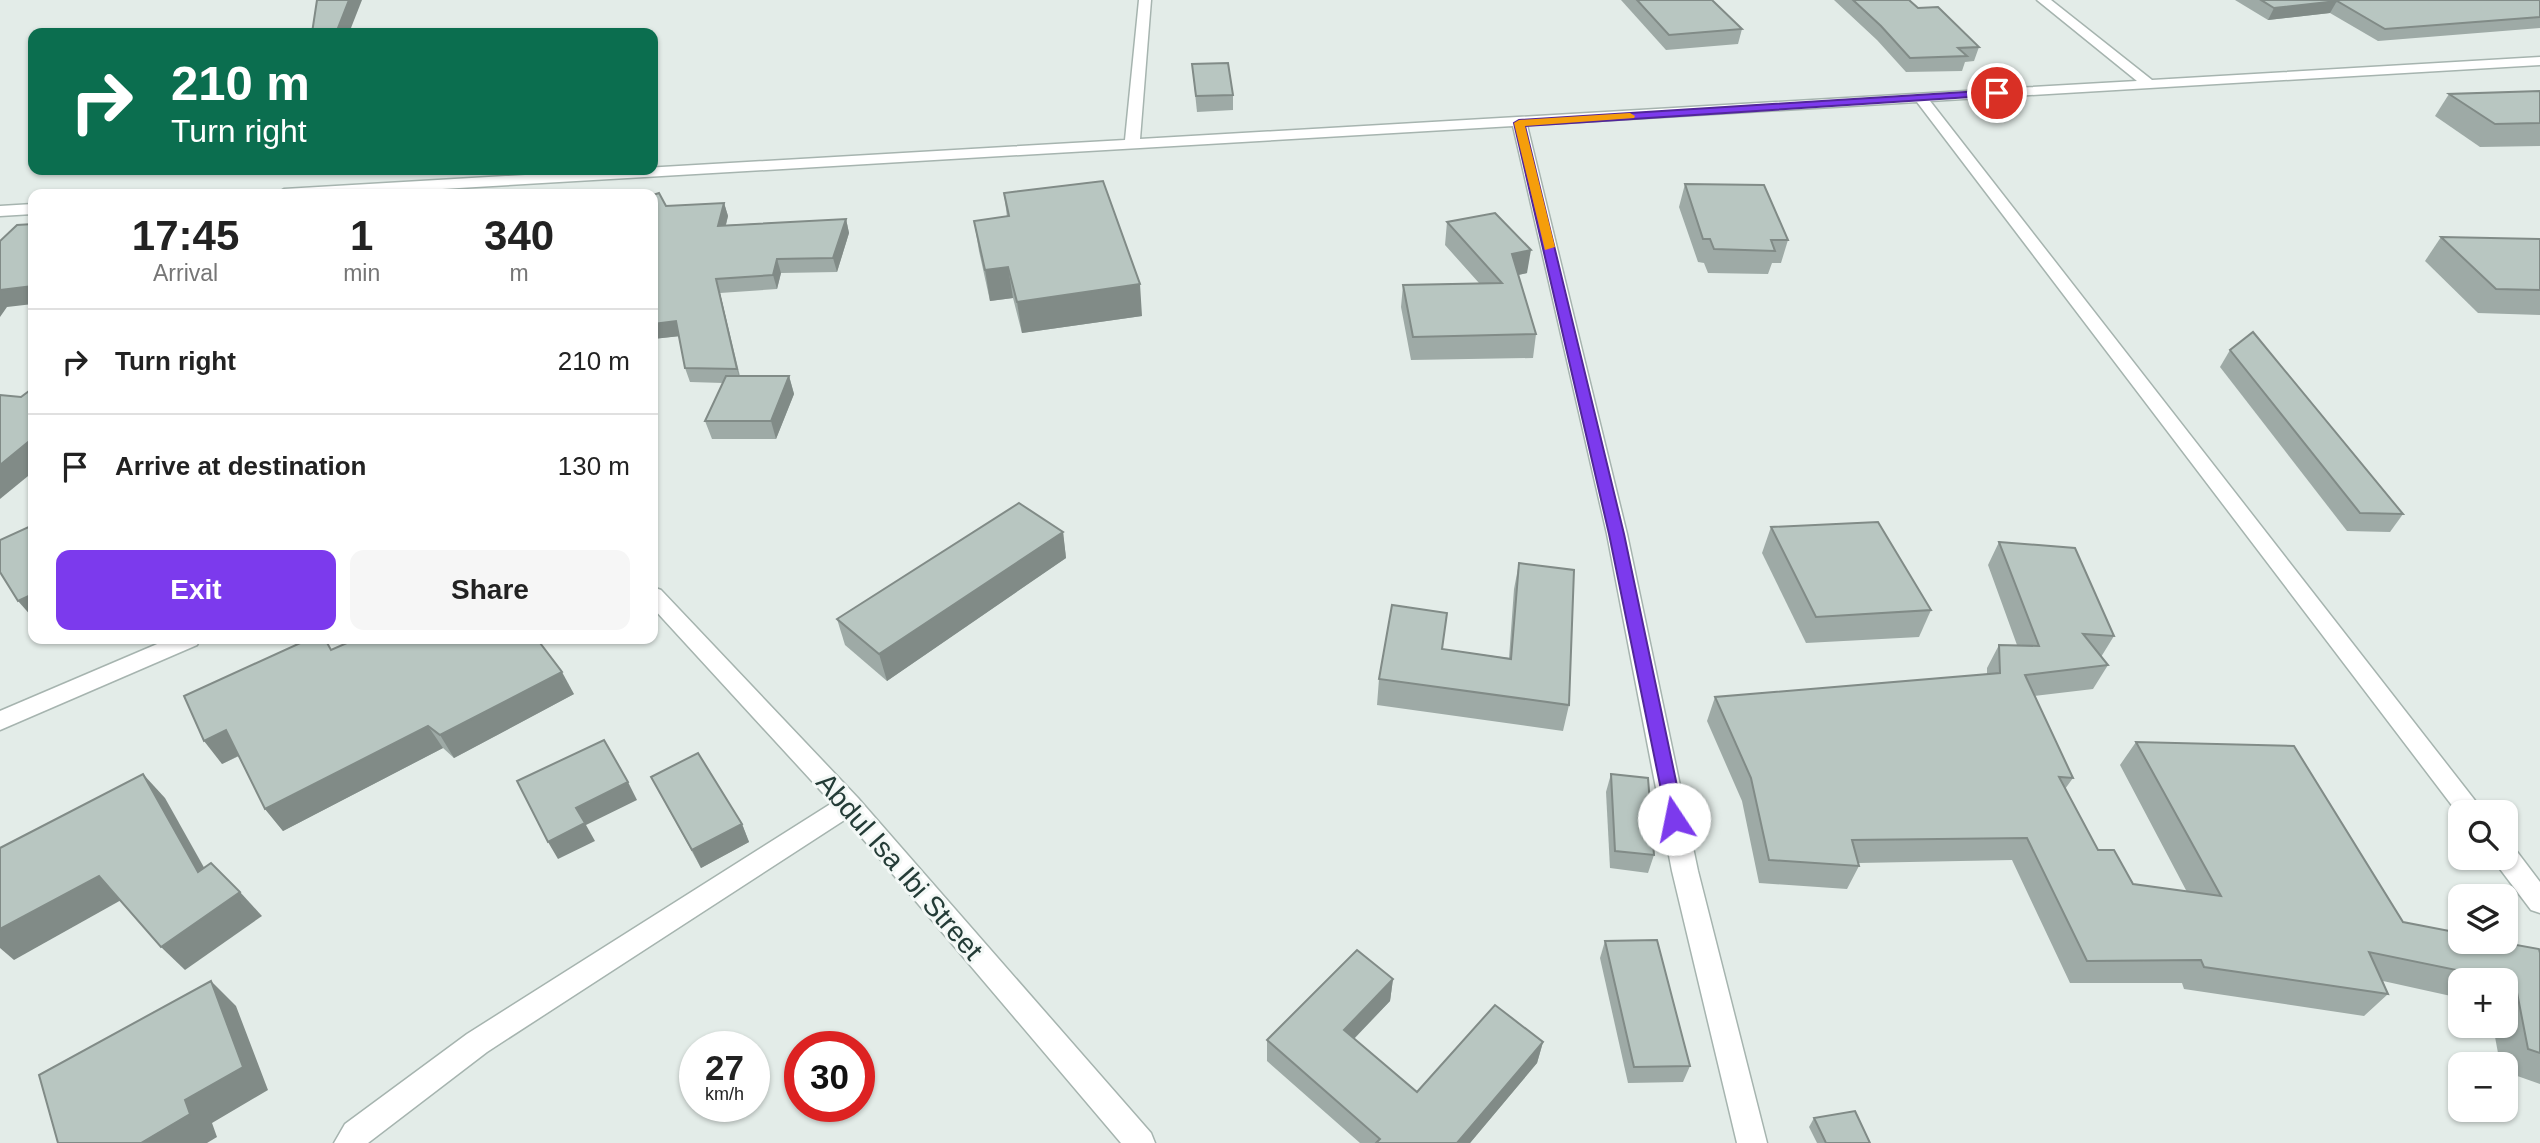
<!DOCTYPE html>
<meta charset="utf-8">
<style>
body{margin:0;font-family:Arial,sans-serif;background:#f6f6f6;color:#222;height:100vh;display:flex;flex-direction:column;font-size:26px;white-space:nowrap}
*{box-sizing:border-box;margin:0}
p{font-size:23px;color:#767676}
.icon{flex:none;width:38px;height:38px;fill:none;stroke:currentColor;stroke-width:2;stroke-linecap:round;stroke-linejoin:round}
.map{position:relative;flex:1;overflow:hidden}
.drawer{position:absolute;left:28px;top:189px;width:630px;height:455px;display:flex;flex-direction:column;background:#fff;border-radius:14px;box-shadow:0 2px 5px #0004}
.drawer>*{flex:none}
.top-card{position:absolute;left:28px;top:28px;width:630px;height:147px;border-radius:14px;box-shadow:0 2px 5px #0004;background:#0b6e4f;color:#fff;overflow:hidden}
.tools{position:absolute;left:2448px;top:800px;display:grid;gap:14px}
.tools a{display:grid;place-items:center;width:70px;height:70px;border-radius:14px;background:#fff;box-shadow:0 2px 5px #0004;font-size:35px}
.speed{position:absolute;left:679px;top:1031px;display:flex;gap:14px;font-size:35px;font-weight:700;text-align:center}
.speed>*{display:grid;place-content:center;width:91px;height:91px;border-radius:50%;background:#fff;box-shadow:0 2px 5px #0004;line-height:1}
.speed small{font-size:18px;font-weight:400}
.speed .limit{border:10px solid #d22;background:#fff;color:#111}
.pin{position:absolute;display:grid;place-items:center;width:60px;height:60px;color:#fff;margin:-30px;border:4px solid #fff;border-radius:50%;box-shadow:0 2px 7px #0007}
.me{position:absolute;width:77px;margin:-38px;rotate:349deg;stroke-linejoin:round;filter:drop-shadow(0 0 5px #0008)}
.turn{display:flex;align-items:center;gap:24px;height:147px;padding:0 28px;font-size:32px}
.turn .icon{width:91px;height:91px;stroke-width:2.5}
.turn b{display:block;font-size:49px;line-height:60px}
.eta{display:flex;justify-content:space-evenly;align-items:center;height:119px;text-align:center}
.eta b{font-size:42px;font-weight:700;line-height:49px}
.button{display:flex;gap:14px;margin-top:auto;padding:14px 28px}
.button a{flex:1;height:80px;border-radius:14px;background:#7c3aed;color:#fff;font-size:28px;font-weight:700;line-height:80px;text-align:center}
.button a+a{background:#f6f6f6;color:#222}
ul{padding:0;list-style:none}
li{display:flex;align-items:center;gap:21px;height:105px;padding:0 28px;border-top:2px solid #e0e0e0}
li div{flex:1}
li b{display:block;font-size:26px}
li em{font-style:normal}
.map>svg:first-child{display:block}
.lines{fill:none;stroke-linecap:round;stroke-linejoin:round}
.minor-casing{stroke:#a6b4af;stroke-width:3}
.minor{fill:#fff;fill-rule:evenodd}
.wall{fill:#9eaaa6}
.shaded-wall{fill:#818b87}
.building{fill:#b8c6c1;stroke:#818b87;stroke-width:2}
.route{fill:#7c3aed;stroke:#51269a;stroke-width:2}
.slow{fill:#f59e0b}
.labels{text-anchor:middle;stroke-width:6;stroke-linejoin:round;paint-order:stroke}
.near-street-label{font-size:28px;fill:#243c37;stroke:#f3f8f6}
</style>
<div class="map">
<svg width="2540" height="1143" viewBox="0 0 2540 1143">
<rect width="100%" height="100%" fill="#e3ece8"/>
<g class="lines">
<defs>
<g id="minor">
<path d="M 1139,0 L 1151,0 L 1140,139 L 2137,81 L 2037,0 L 2051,0 L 2152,80 L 2540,57 L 2540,65 L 1930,101 L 2484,812 L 2460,812 L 2460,816 L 1917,102 L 1527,125 L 1627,534 L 1698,871 L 1767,1143 L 1737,1143 L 1672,871 L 1607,534 L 1513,126 L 357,194 L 276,194 L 284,189 L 1125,140 Z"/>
<path d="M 33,204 L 33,214 L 0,216 L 0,206 Z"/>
<path d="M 653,587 L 661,590 L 858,798 L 1151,1133 L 1155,1143 L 1121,1143 L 846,819 L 487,1052 L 368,1143 L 334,1143 L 345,1124 L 467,1034 L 832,803 L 653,608 Z"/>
<path d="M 169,639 L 200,639 L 197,645 L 0,730 L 0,711 Z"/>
<path d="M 2506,846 L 2515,849 L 2540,882 L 2540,913 L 2531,910 L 2497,865 L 2494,858 L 2506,858 Z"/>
</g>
</defs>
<!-- minor casing -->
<use href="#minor" class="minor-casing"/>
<!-- minor -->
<use href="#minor" class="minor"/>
</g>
<!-- wall -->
<g class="wall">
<path d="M 1621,0 L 1712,0 L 1742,29 L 1738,44 L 1666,50 Z"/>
<path d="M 1834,0 L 1909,0 L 1918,8 L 1979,47 L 1974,61 L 1965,62 L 1962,71 L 1906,72 L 1877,40 Z"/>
<path d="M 2235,0 L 2540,0 L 2540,28 L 2378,41 L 2330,13 L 2268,20 Z"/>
<path d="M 1192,64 L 1233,95 L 1233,110 L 1197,112 Z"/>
<path d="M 2540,91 L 2540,146 L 2480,147 L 2435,116 L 2449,94 Z"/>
<path d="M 1685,184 L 1788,240 L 1781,263 L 1772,263 L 1768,274 L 1708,273 L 1704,263 L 1698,262 L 1679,207 Z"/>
<path d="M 1004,193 L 1142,316 L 1022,333 L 1013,298 L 990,301 L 979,251 L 974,221 L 1007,217 Z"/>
<path d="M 653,195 L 666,206 L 724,203 L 728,216 L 726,225 L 846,219 L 849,233 L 837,272 L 781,273 L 777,289 L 720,293 L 740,376 L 789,376 L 794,394 L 776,439 L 712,439 L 705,421 L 723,383 L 690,382 L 685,368 L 679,336 L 653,339 Z"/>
<path d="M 1447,222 L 1527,273 L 1518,275 L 1536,334 L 1533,358 L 1411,360 L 1401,307 L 1403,285 L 1479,283 L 1445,245 Z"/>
<path d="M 2441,237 L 2540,239 L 2540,315 L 2478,313 L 2425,261 Z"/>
<path d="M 2230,350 L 2403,514 L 2390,532 L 2347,531 L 2220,367 Z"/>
<path d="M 1771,527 L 1931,610 L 1919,637 L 1806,643 L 1762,553 Z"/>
<path d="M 1063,532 L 1066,558 L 887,681 L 845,645 L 837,619 Z"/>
<path d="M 1999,542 L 2114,636 L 2101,657 L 2108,665 L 2093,689 L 2034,696 L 2073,778 L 2065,789 L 2098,850 L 2133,884 L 2187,892 L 2120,765 L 2136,742 L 2403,922 L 2540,953 L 2540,1084 L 2506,1072 L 2506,1064 L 2500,1064 L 2493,1026 L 2506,1026 L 2506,980 L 2460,980 L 2460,998 L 2383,981 L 2388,994 L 2364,1016 L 2184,989 L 2182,983 L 2070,983 L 2012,860 L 1858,863 L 1859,866 L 1847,889 L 1759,883 L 1742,801 L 1707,721 L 1715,697 L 1987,674 L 1987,668 L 1999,645 L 2017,645 L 1988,565 Z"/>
<path d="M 1519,563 L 1569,705 L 1563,731 L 1377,705 L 1379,679 L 1442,649 L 1509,658 L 1514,589 Z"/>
<path d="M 333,649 L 574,694 L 454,758 L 443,748 L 283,831 L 265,809 L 239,756 L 222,764 Z"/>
<path d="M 1611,774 L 1654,855 L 1648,873 L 1610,868 L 1606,792 Z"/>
<path d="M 651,777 L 742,824 L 749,842 L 701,868 Z"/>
<path d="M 1605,941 L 1690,1066 L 1683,1082 L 1628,1083 L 1600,958 Z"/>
<path d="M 1393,979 L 1390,1001 L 1354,1039 L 1417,1092 L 1543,1042 L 1537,1063 L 1470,1143 L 1360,1143 L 1267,1061 L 1267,1040 Z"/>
<path d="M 1814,1118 L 1870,1143 L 1817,1143 L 1809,1127 Z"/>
</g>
<!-- shaded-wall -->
<g class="shaded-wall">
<path d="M 349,0 L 362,0 L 349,33 L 336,33 Z"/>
<path d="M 2337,1 L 2330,13 L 2268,20 L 2274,8 Z"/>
<path d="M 724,203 L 728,216 L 722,239 L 718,226 Z"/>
<path d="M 846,219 L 849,233 L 837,272 L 833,258 Z"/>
<path d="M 1531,250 L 1527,273 L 1509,277 L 1512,254 Z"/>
<path d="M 777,259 L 781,273 L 777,289 L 773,275 Z"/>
<path d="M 1008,267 L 1013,298 L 990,301 L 985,270 Z"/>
<path d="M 716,279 L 720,293 L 741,384 L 737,369 Z"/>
<path d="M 1140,284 L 1142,316 L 1022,333 L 1017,302 Z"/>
<path d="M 33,286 L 33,304 L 7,307 L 0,317 L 0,290 Z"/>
<path d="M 676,321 L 681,336 L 653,339 L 653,324 Z"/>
<path d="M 789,376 L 794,394 L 776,439 L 771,421 Z"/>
<path d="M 33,438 L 33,472 L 0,499 L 0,465 Z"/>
<path d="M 1063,532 L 1066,558 L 887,681 L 879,654 Z"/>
<path d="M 33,594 L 33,618 L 18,601 Z"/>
<path d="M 562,672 L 574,694 L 454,758 L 440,735 Z"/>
<path d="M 428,726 L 443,748 L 283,831 L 265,809 Z"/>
<path d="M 226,730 L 244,753 L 222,764 L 204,741 Z"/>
<path d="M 143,774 L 165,798 L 220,896 L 198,872 Z"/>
<path d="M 628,782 L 637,800 L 586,825 L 595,841 L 558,859 L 548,842 L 576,808 Z"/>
<path d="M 742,824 L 749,842 L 701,868 L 692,850 Z"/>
<path d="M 99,876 L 123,899 L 14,960 L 0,948 L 0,929 Z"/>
<path d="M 240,892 L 262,916 L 185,970 L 161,947 Z"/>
<path d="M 1393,979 L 1390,1001 L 1342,1051 L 1344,1030 Z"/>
<path d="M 211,981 L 236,1006 L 268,1090 L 212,1123 L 217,1137 L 207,1143 L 141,1143 L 185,1100 Z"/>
<path d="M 1543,1042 L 1537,1063 L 1470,1143 L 1457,1143 Z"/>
</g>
<!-- building -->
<g class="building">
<path d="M 317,0 L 349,0 L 336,33 L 309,33 L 312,33 Z"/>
<path d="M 1637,0 L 1712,0 L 1742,29 L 1669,35 Z"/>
<path d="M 1853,0 L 1909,0 L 1918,8 L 1938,7 L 1979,47 L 1958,48 L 1967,56 L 1910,58 L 1881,26 Z"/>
<path d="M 2261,0 L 2540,0 L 2540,17 L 2385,29 L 2337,1 L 2274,8 Z"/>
<path d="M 1228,63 L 1233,95 L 1196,96 L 1192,64 Z"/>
<path d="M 2540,91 L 2540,123 L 2495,124 L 2449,94 Z"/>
<path d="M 1103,181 L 1140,284 L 1017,302 L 1008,267 L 985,270 L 974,221 L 1009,216 L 1004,193 Z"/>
<path d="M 1685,184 L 1764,185 L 1788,240 L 1771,240 L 1775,251 L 1714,249 L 1710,239 L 1703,239 Z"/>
<path d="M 659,193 L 666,206 L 724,203 L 718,226 L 846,219 L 833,258 L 777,259 L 773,275 L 716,279 L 737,369 L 685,368 L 676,321 L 653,324 L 653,195 Z"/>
<path d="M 1495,213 L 1531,250 L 1512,254 L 1536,334 L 1413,337 L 1403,285 L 1502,283 L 1447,222 Z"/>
<path d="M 33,224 L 33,286 L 0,290 L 0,241 L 17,225 Z"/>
<path d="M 2441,237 L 2540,239 L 2540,290 L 2496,289 Z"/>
<path d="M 2253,332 L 2403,514 L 2360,513 L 2230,350 Z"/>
<path d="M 726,376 L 789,376 L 771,421 L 705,421 Z"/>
<path d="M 33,388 L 33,438 L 0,465 L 0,395 L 21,397 Z"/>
<path d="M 1019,503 L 1063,532 L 879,654 L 837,619 Z"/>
<path d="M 1878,522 L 1931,610 L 1816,617 L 1771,527 Z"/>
<path d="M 33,525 L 33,594 L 18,601 L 0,572 L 0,540 Z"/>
<path d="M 1999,542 L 2075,548 L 2114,636 L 2083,634 L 2108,665 L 2025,675 L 2073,778 L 2059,777 L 2098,850 L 2114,850 L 2133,884 L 2221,896 L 2136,742 L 2294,746 L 2403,922 L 2460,933 L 2460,942 L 2500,942 L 2539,949 L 2540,953 L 2540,1053 L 2528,1049 L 2515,982 L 2369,952 L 2388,994 L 2204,967 L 2201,960 L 2087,961 L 2027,838 L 1852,840 L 1859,866 L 1769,860 L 1751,778 L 1715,697 L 2000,673 L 1999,645 L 2039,646 Z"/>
<path d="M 1519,563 L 1574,570 L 1569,705 L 1379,679 L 1392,605 L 1447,613 L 1442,649 L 1511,659 Z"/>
<path d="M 309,639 L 325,639 L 331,650 L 356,639 L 537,639 L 562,672 L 440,735 L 428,726 L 265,809 L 226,730 L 204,741 L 184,696 Z"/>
<path d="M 604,740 L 628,782 L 576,808 L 585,823 L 548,842 L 517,781 Z"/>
<path d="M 698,753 L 742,824 L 692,850 L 651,777 Z"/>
<path d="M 143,774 L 198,872 L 211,863 L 240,892 L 161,947 L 99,876 L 0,929 L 0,848 Z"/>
<path d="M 1611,774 L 1648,778 L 1654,855 L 1615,851 Z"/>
<path d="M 1657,940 L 1690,1066 L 1634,1067 L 1605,941 Z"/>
<path d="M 1357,950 L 1393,979 L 1344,1030 L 1417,1092 L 1495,1005 L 1543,1042 L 1457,1143 L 1376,1143 L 1380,1139 L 1267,1040 Z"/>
<path d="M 211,981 L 243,1067 L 185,1100 L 190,1114 L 141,1143 L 58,1143 L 39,1075 Z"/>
<path d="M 1855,1111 L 1870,1143 L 1826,1143 L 1814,1118 Z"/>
</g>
<!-- route -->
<path class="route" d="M 1997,90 L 2003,93 L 2001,95 L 1525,126 L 1624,534 L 1684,819 L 1681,824 L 1674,827 L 1668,824 L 1609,534 L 1514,123 L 1519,120 Z"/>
<!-- slow -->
<path class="slow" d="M 1630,113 L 1635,116 L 1634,118 L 1525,126 L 1555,247 L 1545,250 L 1514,123 L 1519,120 Z"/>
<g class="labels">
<!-- near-street labels -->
<g class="near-street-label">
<text transform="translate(900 866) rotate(49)" y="10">Abdul Isa Ibi Street</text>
</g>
</g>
</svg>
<div class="tools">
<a><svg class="icon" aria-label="search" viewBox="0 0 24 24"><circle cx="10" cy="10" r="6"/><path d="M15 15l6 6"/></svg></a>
<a><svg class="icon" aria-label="layers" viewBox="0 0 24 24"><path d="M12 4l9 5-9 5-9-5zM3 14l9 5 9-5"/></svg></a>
<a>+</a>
<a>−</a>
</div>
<div class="speed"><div>27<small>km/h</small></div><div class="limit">30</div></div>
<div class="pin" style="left:1997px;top:93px;background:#d93025"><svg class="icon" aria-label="arrive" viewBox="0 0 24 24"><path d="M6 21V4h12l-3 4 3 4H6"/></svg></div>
<svg class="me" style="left:1674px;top:819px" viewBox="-20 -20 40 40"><circle r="19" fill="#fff"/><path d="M0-13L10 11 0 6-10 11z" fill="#7c3aed"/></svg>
<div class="top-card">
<div class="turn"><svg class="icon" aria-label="right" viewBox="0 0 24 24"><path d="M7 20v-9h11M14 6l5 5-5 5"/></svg><div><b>210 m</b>Turn right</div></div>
</div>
<section class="drawer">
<div class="eta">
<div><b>17:45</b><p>Arrival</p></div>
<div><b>1</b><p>min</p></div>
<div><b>340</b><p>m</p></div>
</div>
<ul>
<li><svg class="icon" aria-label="right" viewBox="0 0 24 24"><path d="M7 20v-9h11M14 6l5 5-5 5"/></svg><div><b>Turn right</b></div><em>210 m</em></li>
<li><svg class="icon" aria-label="arrive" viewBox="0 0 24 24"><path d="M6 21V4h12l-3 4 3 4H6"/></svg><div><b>Arrive at destination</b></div><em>130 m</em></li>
</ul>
<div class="button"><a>Exit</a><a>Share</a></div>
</section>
</div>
